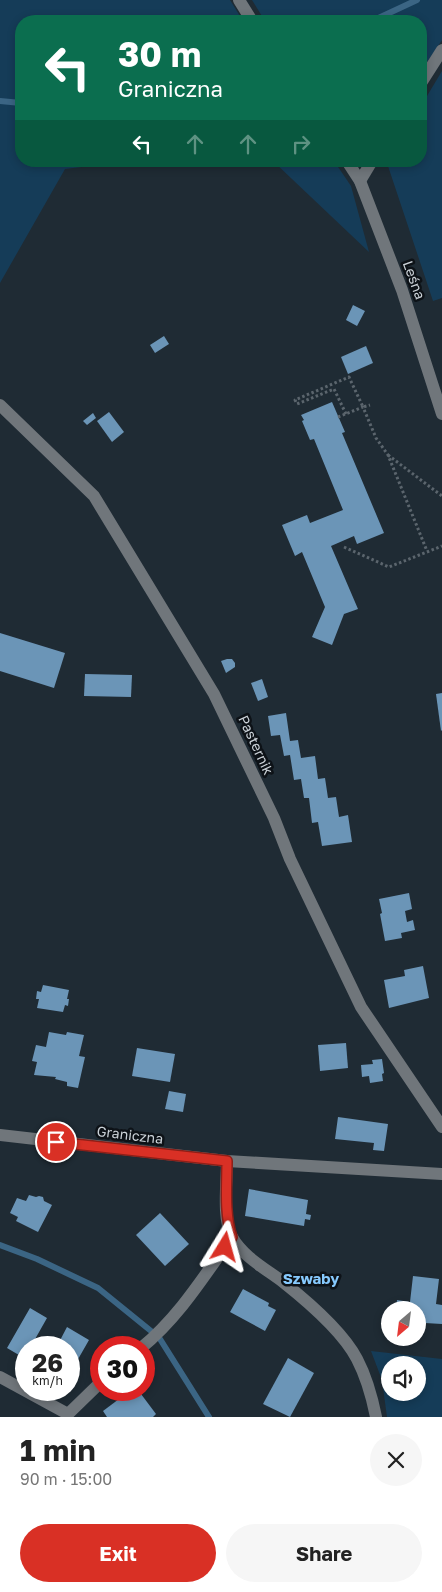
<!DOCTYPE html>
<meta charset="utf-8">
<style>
body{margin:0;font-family:"Golos Text",sans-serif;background:#f6f6f6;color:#222;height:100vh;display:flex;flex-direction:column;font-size:19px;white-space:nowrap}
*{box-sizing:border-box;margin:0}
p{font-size:16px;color:#767676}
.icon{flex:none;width:28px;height:28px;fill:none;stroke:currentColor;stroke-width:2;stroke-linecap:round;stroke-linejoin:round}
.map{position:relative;height:1417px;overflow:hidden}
.drawer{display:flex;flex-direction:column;background:#fff;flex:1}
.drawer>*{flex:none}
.guide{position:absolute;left:15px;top:15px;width:412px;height:152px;border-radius:20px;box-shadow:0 2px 8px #0003;background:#0b6e4f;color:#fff;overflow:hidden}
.needle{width:32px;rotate:208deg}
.tools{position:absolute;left:381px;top:1301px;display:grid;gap:10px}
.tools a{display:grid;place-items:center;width:45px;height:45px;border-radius:50%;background:#fff;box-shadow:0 2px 8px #0003;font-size:25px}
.speed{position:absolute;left:15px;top:1336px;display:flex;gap:10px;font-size:25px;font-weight:700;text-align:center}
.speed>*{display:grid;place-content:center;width:65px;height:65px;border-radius:50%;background:#fff;box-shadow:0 2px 8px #0003;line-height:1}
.speed small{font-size:12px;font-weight:400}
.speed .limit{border:8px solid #d22;background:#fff;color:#111}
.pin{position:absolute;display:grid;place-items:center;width:42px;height:42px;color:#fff;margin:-21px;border:2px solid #fff;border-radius:50%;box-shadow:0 1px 5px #0007}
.me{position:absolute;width:55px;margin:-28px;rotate:8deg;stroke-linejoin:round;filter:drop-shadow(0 0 4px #0008)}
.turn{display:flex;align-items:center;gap:18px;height:105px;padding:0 20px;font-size:22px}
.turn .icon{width:65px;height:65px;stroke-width:2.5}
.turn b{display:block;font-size:35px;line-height:42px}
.lanes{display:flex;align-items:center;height:48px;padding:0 20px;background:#0003;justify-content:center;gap:25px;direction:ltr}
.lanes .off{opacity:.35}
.round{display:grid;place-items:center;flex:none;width:52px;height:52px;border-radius:26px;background:#f6f6f6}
.head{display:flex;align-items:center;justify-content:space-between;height:85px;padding:0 20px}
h1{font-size:30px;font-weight:700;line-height:38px}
.primary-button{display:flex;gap:10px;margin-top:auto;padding:10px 20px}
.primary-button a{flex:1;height:58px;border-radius:30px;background:#d93025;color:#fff;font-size:20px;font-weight:700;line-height:58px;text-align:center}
.primary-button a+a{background:#f6f6f6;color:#222}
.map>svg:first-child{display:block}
.green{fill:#153c58;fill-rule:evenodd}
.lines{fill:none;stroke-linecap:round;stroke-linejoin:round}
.stream{stroke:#3b6584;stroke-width:6}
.building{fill:#6b95b7}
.path{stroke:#5b656d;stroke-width:3;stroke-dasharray:2.5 2.5;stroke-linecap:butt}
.minor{stroke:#70767b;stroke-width:12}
.route-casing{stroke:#8d1f18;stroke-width:12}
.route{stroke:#d93025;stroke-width:9}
.labels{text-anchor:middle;stroke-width:5;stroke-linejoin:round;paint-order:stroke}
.street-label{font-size:14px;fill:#cbd2d8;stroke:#0d1217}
.neighbourhood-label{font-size:15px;font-weight:bold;fill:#86c9fd;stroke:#0d1217}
</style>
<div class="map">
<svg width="442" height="1417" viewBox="0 0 442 1417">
<rect width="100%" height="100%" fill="#1f2b34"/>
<!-- green -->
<g class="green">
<path d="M 0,0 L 230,0 L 243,21 L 21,21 L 21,161 L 131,161 L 65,169 L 0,283 Z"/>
<path d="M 252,0 L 442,0 L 442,40 L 421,72 L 421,21 L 265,21 Z"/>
<path d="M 442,71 L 442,298 L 433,301 L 387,163 L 388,161 L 421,161 L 421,106 Z"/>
<path d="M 273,161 L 334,161 L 351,186 L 369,252 Z"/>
<path d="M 371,1351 L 442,1359 L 442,1417 L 387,1417 L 382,1380 ZM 390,1365 L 418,1365 L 418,1392 L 390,1392 Z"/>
</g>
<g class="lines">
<!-- stream -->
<g class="stream">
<path d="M 372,21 L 417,0"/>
<path d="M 0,101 L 21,103"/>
<path d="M 0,1245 L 37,1259 L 98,1288 L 151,1331"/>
<path d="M 160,1339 L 209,1417"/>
</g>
</g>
<!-- building -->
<g class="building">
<path d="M 353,305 L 365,311 L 357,326 L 346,320 Z"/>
<path d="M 164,336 L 169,344 L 155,353 L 150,345 Z"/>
<path d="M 366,346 L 373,363 L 348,374 L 341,357 Z"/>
<path d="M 332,402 L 345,432 L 342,433 L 384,533 L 357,544 L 354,536 L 331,546 L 358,609 L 344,614 L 332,645 L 312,637 L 325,607 L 302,552 L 295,556 L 282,525 L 307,515 L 310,523 L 343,510 L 314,439 L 310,440 L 302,421 L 304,420 L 301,415 Z"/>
<path d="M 109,412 L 124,432 L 112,442 L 97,421 Z"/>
<path d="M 93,413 L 96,418 L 87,425 L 83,421 Z"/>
<path d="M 0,633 L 65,653 L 54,688 L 0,671 Z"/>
<path d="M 227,659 L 232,659 L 235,663 L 235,667 L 226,673 L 221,661 Z"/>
<path d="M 85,674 L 132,675 L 131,697 L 84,696 Z"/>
<path d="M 262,679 L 268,697 L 258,701 L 251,683 Z"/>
<path d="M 442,693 L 442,730 L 441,731 L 436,694 Z"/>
<path d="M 286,713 L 290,741 L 298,740 L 301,758 L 315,756 L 318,779 L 325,778 L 328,798 L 336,797 L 339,817 L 348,815 L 352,842 L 322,846 L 318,822 L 312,823 L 309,798 L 304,798 L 301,779 L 294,780 L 290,755 L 284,756 L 280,735 L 271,736 L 268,716 Z"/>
<path d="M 409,893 L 412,909 L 405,911 L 407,922 L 413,920 L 415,930 L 401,933 L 402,938 L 385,941 L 380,914 L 382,913 L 379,899 Z"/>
<path d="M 423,966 L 429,998 L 389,1008 L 384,980 L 405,976 L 404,970 Z"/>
<path d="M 43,985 L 69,990 L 67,999 L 69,999 L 68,1006 L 65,1005 L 63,1012 L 37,1008 L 39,999 L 36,999 L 37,991 L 41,992 Z"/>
<path d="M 49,1032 L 66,1035 L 67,1032 L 84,1035 L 79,1056 L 85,1057 L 78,1088 L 67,1086 L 67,1082 L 55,1079 L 56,1077 L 34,1075 L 37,1062 L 32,1061 L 36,1045 L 46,1047 Z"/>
<path d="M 346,1043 L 348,1068 L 320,1071 L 318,1045 Z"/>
<path d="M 137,1048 L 175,1054 L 170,1082 L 132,1076 Z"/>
<path d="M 382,1059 L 384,1073 L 382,1074 L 383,1081 L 370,1083 L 369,1076 L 362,1077 L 361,1065 L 373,1064 L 372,1060 Z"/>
<path d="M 169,1091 L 186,1094 L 183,1112 L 165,1109 Z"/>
<path d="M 338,1117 L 388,1124 L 384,1151 L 373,1150 L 374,1143 L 335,1139 Z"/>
<path d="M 249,1189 L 308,1200 L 306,1214 L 311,1215 L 310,1220 L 305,1219 L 304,1226 L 245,1216 Z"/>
<path d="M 29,1195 L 36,1197 L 39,1196 L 43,1197 L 44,1201 L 52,1205 L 38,1232 L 16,1221 L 18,1217 L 10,1213 L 17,1198 L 26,1201 Z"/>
<path d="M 160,1213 L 189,1244 L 165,1266 L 136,1235 Z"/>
<path d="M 413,1276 L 439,1279 L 436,1304 L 442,1305 L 442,1324 L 425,1323 L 425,1327 L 418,1326 L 418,1310 L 396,1310 L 397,1300 L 410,1302 Z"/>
<path d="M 243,1289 L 269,1303 L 268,1306 L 276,1310 L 265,1331 L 230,1312 Z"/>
<path d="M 30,1308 L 47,1318 L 30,1348 L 26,1348 L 26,1354 L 24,1358 L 7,1348 Z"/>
<path d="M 67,1327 L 89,1340 L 69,1375 L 69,1348 L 56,1348 Z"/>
<path d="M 288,1358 L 314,1373 L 290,1417 L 263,1404 Z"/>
<path d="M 131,1390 L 138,1390 L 156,1414 L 153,1417 L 107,1417 L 103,1411 Z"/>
</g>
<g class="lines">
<!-- path -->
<g class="path">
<path d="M 346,414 L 334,389 L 297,404 L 295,400 L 349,377 L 363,407 L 370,405"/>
<path d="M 338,417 L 363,407 L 376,438 L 388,455 L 427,551"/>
<path d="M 388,455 L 442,496"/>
<path d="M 344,547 L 389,567 L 442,546"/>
</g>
<!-- minor -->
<g class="minor">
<path d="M 239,0 L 252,21"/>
<path d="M 421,83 L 442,50"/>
<path d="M 347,161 L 360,181 L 402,290 L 442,414"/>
<path d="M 360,181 L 372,161"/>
<path d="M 0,405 L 94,496 L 214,694 L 274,818 L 290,859 L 361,1007 L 442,1127"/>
<path d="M 0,1135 L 227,1161 L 442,1174"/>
<path d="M 227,1161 C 227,1182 222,1219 232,1237 C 243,1257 266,1269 283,1282 C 307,1301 343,1332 357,1359 C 367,1378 372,1397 376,1417"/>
<path d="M 141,1348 C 179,1317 204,1276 232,1237"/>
<path d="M 0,1377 L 68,1414 L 101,1382"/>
</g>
</g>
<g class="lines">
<defs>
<path id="route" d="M 56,1142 L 227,1161 C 227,1186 224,1213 232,1237 L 225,1247"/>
</defs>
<!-- route casing -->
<use href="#route" class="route-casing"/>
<!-- route -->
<use href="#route" class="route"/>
</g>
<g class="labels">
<!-- street labels -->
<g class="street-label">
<text transform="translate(414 280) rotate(70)" y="5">Leśna</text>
<text transform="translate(256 745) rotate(65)" y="5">Pasternik</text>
<text transform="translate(130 1135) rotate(7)" y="5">Graniczna</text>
</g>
<!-- neighbourhood labels -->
<g class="neighbourhood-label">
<text x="311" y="1284">Szwaby</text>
</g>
</g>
</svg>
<div class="tools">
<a><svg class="needle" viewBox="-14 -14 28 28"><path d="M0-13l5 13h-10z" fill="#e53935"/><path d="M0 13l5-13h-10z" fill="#767676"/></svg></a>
<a><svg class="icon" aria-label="sound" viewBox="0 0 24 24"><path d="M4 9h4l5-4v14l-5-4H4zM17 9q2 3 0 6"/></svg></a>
</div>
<div class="speed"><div>26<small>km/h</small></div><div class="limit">30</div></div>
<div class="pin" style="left:56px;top:1142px;background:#d93025"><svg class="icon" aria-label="arrive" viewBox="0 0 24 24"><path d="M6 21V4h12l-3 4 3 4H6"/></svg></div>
<svg class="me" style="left:225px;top:1247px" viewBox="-20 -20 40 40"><path d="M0-17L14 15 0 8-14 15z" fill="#d93025" stroke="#fff" stroke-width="4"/></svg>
<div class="guide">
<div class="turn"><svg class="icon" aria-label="left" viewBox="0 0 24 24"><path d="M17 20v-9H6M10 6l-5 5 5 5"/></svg><div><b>30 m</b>Graniczna</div></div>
<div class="lanes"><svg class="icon" aria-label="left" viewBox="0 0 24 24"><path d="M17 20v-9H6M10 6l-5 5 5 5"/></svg><svg class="icon off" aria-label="ahead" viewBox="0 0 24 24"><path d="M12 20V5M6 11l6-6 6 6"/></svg><svg class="icon off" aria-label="ahead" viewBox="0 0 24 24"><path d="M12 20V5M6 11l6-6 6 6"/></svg><svg class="icon off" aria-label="right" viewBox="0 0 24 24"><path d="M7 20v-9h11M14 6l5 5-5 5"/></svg></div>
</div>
</div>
<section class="drawer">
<div class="head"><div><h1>1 min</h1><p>90 m · 15:00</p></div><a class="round"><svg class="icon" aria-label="close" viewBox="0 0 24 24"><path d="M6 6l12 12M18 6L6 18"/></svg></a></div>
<div class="primary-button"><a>Exit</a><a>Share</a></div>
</section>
